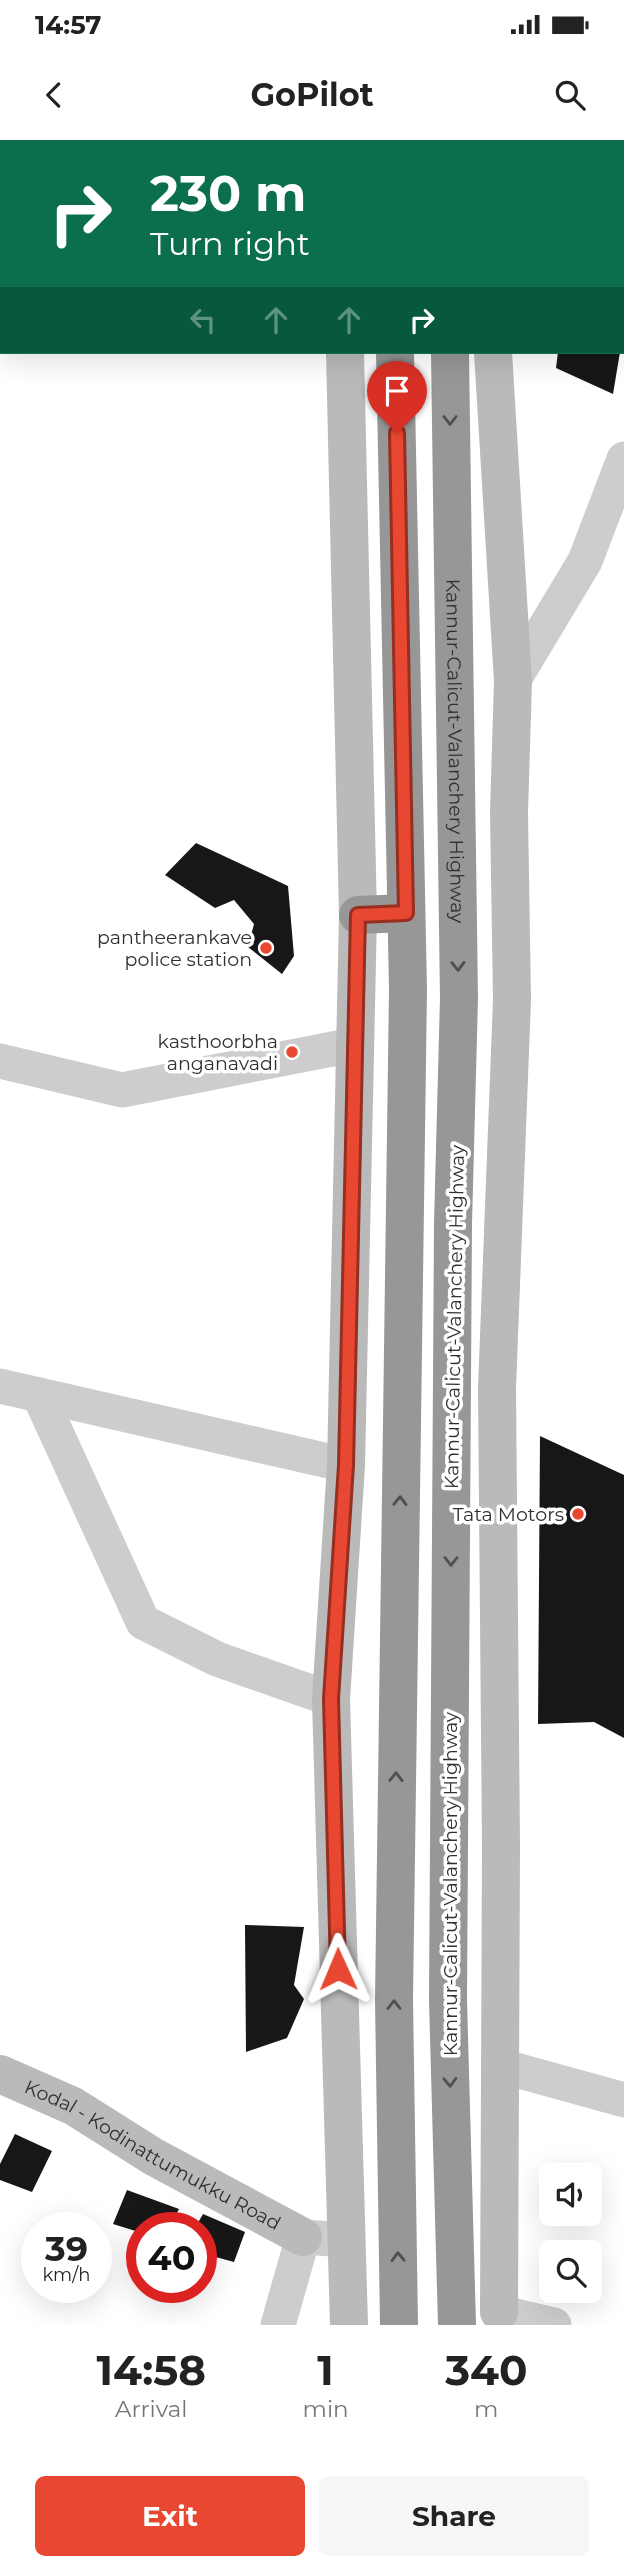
<!DOCTYPE html>
<style>
body{margin:0;font-family:Montserrat,sans-serif;background:#f6f6f6;color:#222;height:100vh;display:flex;flex-direction:column;font-size:26px;white-space:nowrap}
*{box-sizing:border-box;margin:0}
p{font-size:23px;color:#767676}
.icon{flex:none;width:38px;height:38px;fill:none;stroke:currentColor;stroke-width:2;stroke-linecap:round;stroke-linejoin:round}
.map{position:relative;height:2185px;overflow:hidden}
.side{display:flex;flex-direction:column;background:#fff;flex:1}
.side>*{flex:none}
.guide{position:absolute;left:0px;top:0px;width:625px;height:214px;box-shadow:0 7px 28px #0002;background:#0b6e4f;color:#fff;overflow:hidden}
.tools{position:absolute;left:539px;top:2023px;display:grid;gap:14px}
.tools a{display:grid;place-items:center;width:63px;height:63px;border-radius:10px;background:#fff;box-shadow:0 7px 28px #0002;font-size:35px}
.speed{position:absolute;left:21px;top:2072px;display:flex;gap:14px;font-size:35px;font-weight:700;text-align:center}
.speed>*{display:grid;place-content:center;width:91px;height:91px;border-radius:50%;background:#fff;box-shadow:0 7px 28px #0002;line-height:1}
.speed small{font-size:18px;font-weight:400}
.speed .limit{border:10px solid #d22;background:#fff;color:#111}
.pin{position:absolute;display:grid;place-items:center;width:60px;height:60px;color:#fff;margin:-72px -30px;border-radius:50% 50% 50% 0;rotate:-45deg;box-shadow:0 0 7px #0007}
.pin .icon{rotate:45deg}
.me{position:absolute;width:77px;margin:-38px;rotate:359deg;stroke-linejoin:round;filter:drop-shadow(0 0 5px #0008)}
.turn{display:flex;align-items:center;gap:24px;height:147px;padding:0 35px;font-size:32px}
.turn .icon{width:91px;height:91px;stroke-width:2.5}
.turn b{display:block;font-size:49px;line-height:60px}
.lanes{display:flex;align-items:center;height:66px;padding:0 35px;background:#0003;justify-content:center;gap:35px;direction:ltr}
.lanes .off{opacity:.35}
.eta{display:flex;justify-content:space-evenly;align-items:center;height:119px;text-align:center}
.eta b{font-size:42px;font-weight:700;line-height:49px}
.primary-button{display:flex;gap:14px;margin-top:auto;padding:14px 35px}
.primary-button a{flex:1;height:80px;border-radius:10px;background:#e84731;color:#fff;font-size:28px;font-weight:700;line-height:80px;text-align:center}
.primary-button a+a{background:#f6f6f6;color:#222}
.status{display:flex;justify-content:space-between;align-items:center;height:49px;padding:0 35px;background:#fff;direction:ltr}
.status svg{height:19px;fill:currentColor}
header{display:flex;justify-content:space-between;align-items:center;height:91px;padding:0 35px;background:#fff;font-size:32px;font-weight:700}
.map>svg:first-child{display:block}
.building{fill:#171717}
.lines{fill:none;stroke-linecap:round;stroke-linejoin:round}
.street{stroke:#cdcdcd;stroke-width:35}
.secondary{stroke:#bababa;stroke-width:38}
.highway{stroke:#979797;stroke-width:38}
.oneway{stroke:#4f4f4f}
.route-casing{stroke:#972e20;stroke-width:18}
.route{stroke:#e84731;stroke-width:12}
.poi-dot{fill:#e84731;stroke:#fff;stroke-width:2.5}
.labels{text-anchor:middle;stroke-width:7;stroke-linejoin:round;paint-order:stroke}
.street-label{font-size:19px;fill:#303030;stroke:#fff}
.poi-label{font-size:19px;fill:#303030;stroke:#fff;text-anchor:end}
</style>
<div class="status"><b>14:57</b><svg viewBox="0 0 49 12"><path d="M0 12V9h3v3zM5 12V6h3v6zM10 12V3h3v9zM15 12V0h3v12zM26 1h20v11H26zM47 4h2v5h-2z"/></svg></div>
<header><svg class="icon" aria-label="back" viewBox="0 0 24 24"><path d="M15 5l-7 7 7 7"/></svg>GoPilot<svg class="icon" aria-label="search" viewBox="0 0 24 24"><circle cx="10" cy="10" r="6"/><path d="M15 15l6 6"/></svg></header>
<div class="map">
<svg width="624" height="2185" viewBox="0 0 624 2185">
<rect width="100%" height="100%" fill="#fff"/>
<!-- building -->
<g class="building">
<path d="M 558,212 L 620,212 L 613,254 L 556,228 Z"/>
<path d="M 196,703 L 288,746 L 294,816 L 282,834 L 248,807 L 254,784 L 234,760 L 215,768 L 165,735 Z"/>
<path d="M 540,1296 L 624,1335 L 624,1598 L 594,1582 L 538,1584 Z"/>
<path d="M 245,1785 L 304,1787 L 294,1845 L 304,1859 L 287,1898 L 246,1912 Z"/>
<path d="M 15,1994 L 52,2011 L 32,2052 L 0,2040 L 0,2024 Z"/>
<path d="M 127,2050 L 179,2069 L 169,2088 L 142,2088 L 142,2093 L 113,2084 Z"/>
<path d="M 203,2074 L 245,2092 L 234,2122 L 201,2113 L 201,2088 L 195,2088 Z"/>
</g>
<g class="lines">
<!-- street -->
<g class="street">
<path d="M 13,2 L 13,0"/>
<path d="M 0,167 L 2,145"/>
<path d="M 513,541 L 585,421 L 624,319"/>
<path d="M 0,921 L 122,950 L 353,905"/>
<path d="M 0,1246 L 346,1325"/>
<path d="M 39,1255 L 143,1482 L 217,1519 L 331,1559"/>
<path d="M 501,1926 L 624,1960"/>
<path d="M 499,2172 L 554,2185"/>
<path d="M 278,2185 L 303,2097 L 346,2100"/>
</g>
<!-- secondary -->
<g class="secondary">
<path d="M 498,2 L 498,0"/>
<path d="M 345,212 L 358,775 L 346,1325 L 331,1559 L 349,2185"/>
<path d="M 493,212 L 513,541 L 509,673 L 512,860 L 497,1248 L 501,1707 L 499,2172"/>
<path id="s1" d="M 0,1934 L 73,1966 L 154,2017 L 303,2097"/>
</g>
<!-- highway -->
<g class="highway">
<path d="M 391,0 L 391,2"/>
<path d="M 448,2 L 448,0"/>
<path d="M 395,212 L 408,849 L 394,1860 L 399,2185"/>
<path id="s2" d="M 450,212 L 459,858 L 453,1084 L 448,1860 L 457,2185"/>
<path d="M 358,775 L 406,773"/>
</g>
</g>
<!-- one-way arrows -->
<defs><path id="oneway-chevron" d="M-2-3.5L2.5 0L-2 3.5" fill="none" stroke-width="1.6" stroke-linecap="round" stroke-linejoin="round" transform="scale(1.75)"/></defs>
<g class="oneway">
<use href="#oneway-chevron" transform="translate(450 280) rotate(90)"/>
<use href="#oneway-chevron" transform="translate(458 826) rotate(89)"/>
<use href="#oneway-chevron" transform="translate(400 1361) rotate(-89)"/>
<use href="#oneway-chevron" transform="translate(451 1421) rotate(90)"/>
<use href="#oneway-chevron" transform="translate(396 1637) rotate(-89)"/>
<use href="#oneway-chevron" transform="translate(394 1865) rotate(-90)"/>
<use href="#oneway-chevron" transform="translate(450 1942) rotate(88)"/>
<use href="#oneway-chevron" transform="translate(398 2117) rotate(-91)"/>
</g>
<g class="lines">
<defs>
<path id="route" d="M 338,1829 L 331,1559 L 346,1325 L 358,775 L 406,773 L 397,293"/>
</defs>
<!-- route casing -->
<use href="#route" class="route-casing"/>
<!-- route -->
<use href="#route" class="route"/>
</g>
<!-- markers -->
<g class="poi-dot">
<circle cx="266" cy="808" r="7"/>
<circle cx="292" cy="912" r="7"/>
<circle cx="578" cy="1374" r="7"/>
</g>
<g class="labels">
<!-- street labels -->
<g class="street-label">
<text dy="7" stroke="none"><textPath href="#s2" startOffset="399">Kannur-Calicut-Valanchery Highway</textPath></text>
<text transform="translate(454 1177) rotate(-89)" y="7">Kannur-Calicut-Valanchery Highway</text>
<text transform="translate(450 1744) rotate(-90)" y="7">Kannur-Calicut-Valanchery Highway</text>
<text dy="7" stroke="none"><textPath href="#s1" startOffset="173">Kodal - Kodinattumukku Road</textPath></text>
</g>
<!-- poi labels -->
<g class="poi-label">
<text x="252" y="804">pantheerankave<tspan x="252" dy="22">police station</tspan></text>
<text x="278" y="908">kasthoorbha<tspan x="278" dy="22">anganavadi</tspan></text>
<text x="564" y="1381">Tata Motors</text>
</g>
</g>
</svg>
<div class="tools">
<a><svg class="icon" aria-label="sound" viewBox="0 0 24 24"><path d="M4 9h4l5-4v14l-5-4H4zM17 9q2 3 0 6"/></svg></a>
<a><svg class="icon" aria-label="search" viewBox="0 0 24 24"><circle cx="10" cy="10" r="6"/><path d="M15 15l6 6"/></svg></a>
</div>
<div class="speed"><div>39<small>km/h</small></div><div class="limit">40</div></div>
<div class="pin" style="left:397px;top:293px;background:#d93025"><svg class="icon" aria-label="arrive" viewBox="0 0 24 24"><path d="M6 21V4h12l-3 4 3 4H6"/></svg></div>
<svg class="me" style="left:338px;top:1829px" viewBox="-20 -20 40 40"><path d="M0-17L14 15 0 8-14 15z" fill="#e84731" stroke="#fff" stroke-width="4"/></svg>
<div class="guide">
<div class="turn"><svg class="icon" aria-label="right" viewBox="0 0 24 24"><path d="M7 20v-9h11M14 6l5 5-5 5"/></svg><div><b>230 m</b>Turn right</div></div>
<div class="lanes"><svg class="icon off" aria-label="left" viewBox="0 0 24 24"><path d="M17 20v-9H6M10 6l-5 5 5 5"/></svg><svg class="icon off" aria-label="ahead" viewBox="0 0 24 24"><path d="M12 20V5M6 11l6-6 6 6"/></svg><svg class="icon off" aria-label="ahead" viewBox="0 0 24 24"><path d="M12 20V5M6 11l6-6 6 6"/></svg><svg class="icon" aria-label="right" viewBox="0 0 24 24"><path d="M7 20v-9h11M14 6l5 5-5 5"/></svg></div>
</div>
</div>
<section class="side">
<div class="eta">
<div><b>14:58</b><p>Arrival</p></div>
<div><b>1</b><p>min</p></div>
<div><b>340</b><p>m</p></div>
</div>
<div class="primary-button"><a>Exit</a><a>Share</a></div>
</section>
